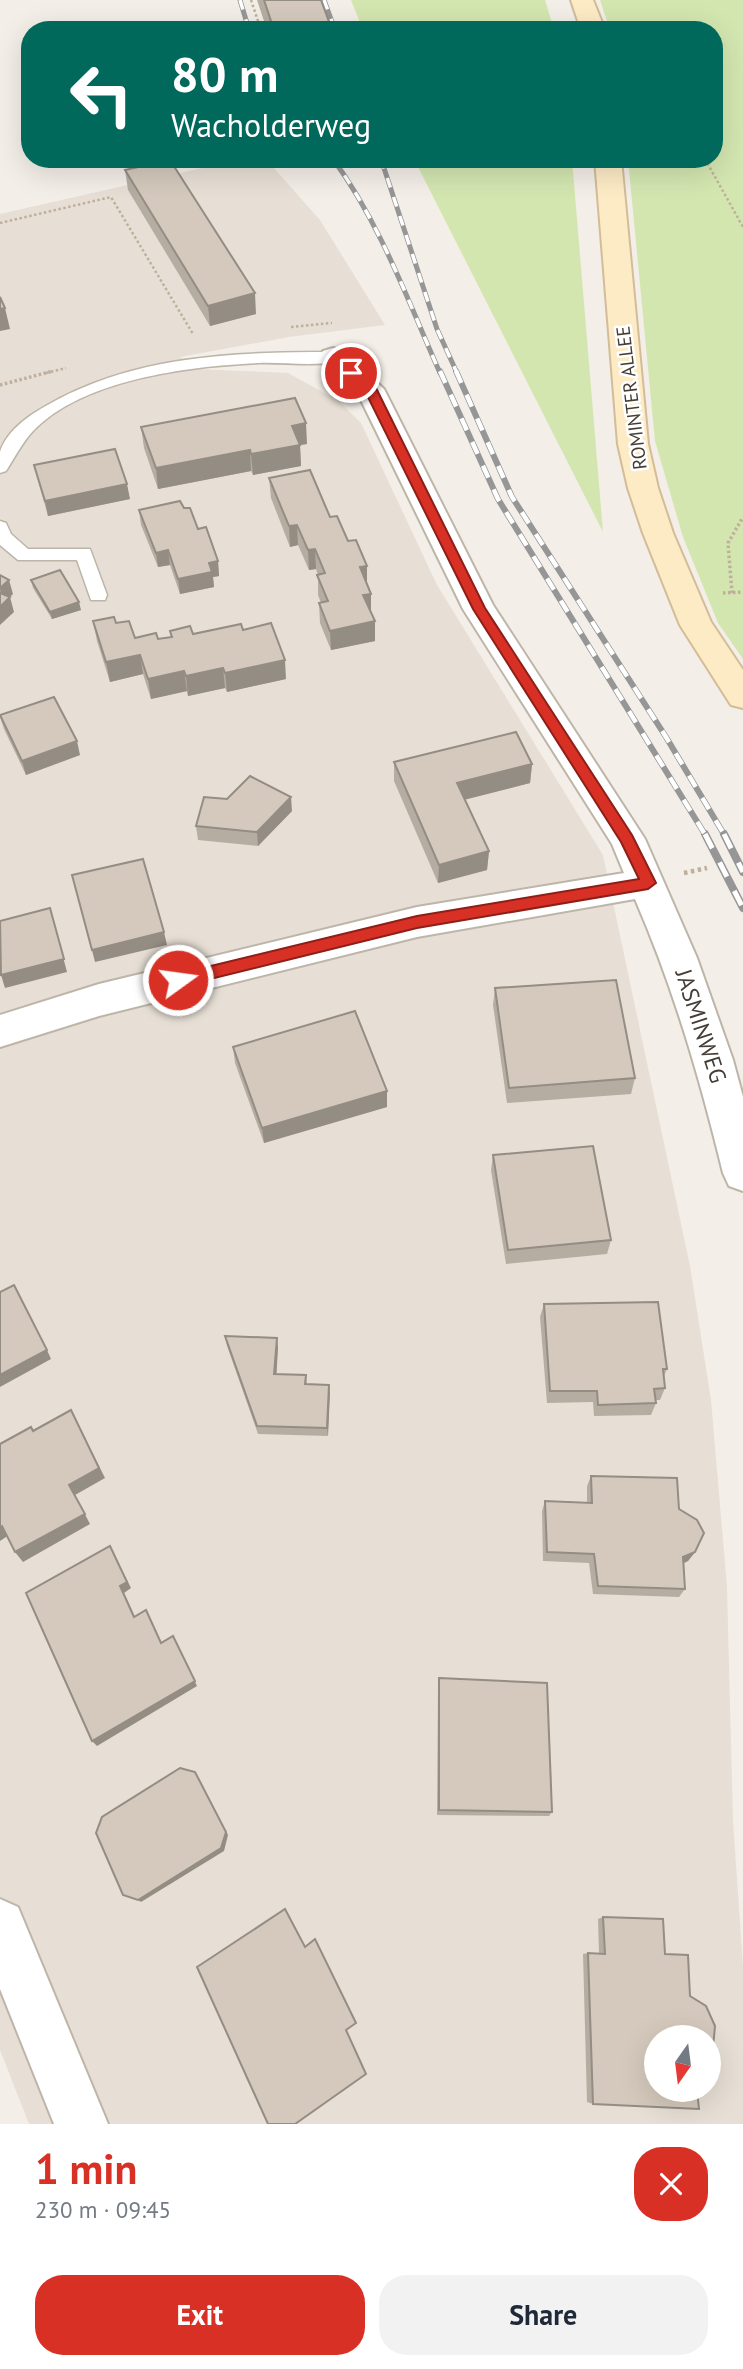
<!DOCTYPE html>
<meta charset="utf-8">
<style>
body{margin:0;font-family:"PT Sans",sans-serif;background:#f2f2f3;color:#1f2937;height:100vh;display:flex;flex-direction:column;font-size:26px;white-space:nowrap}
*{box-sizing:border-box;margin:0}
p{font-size:23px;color:#747a83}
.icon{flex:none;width:38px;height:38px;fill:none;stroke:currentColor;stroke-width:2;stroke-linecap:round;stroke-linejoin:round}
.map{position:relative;height:2124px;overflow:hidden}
.drawer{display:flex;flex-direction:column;background:#fff;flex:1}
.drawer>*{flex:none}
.banner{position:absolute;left:21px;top:21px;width:702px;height:147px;border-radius:28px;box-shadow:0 7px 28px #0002;background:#00695c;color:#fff;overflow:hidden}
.needle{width:46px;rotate:194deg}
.buttons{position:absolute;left:644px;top:2025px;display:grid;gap:14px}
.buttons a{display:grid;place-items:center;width:77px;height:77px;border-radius:50%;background:#fff;box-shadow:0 7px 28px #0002;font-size:35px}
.pin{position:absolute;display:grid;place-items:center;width:60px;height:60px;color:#fff;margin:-30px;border:4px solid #fff;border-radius:50%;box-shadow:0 2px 7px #0007}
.me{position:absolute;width:77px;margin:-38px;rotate:76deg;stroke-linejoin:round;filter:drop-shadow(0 0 5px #0008)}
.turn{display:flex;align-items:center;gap:24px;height:147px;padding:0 35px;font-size:32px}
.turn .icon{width:91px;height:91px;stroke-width:2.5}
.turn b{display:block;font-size:49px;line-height:60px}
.round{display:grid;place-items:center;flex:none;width:74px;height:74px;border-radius:28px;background:#f2f2f3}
.head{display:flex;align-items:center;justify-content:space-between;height:119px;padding:0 35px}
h1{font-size:42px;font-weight:700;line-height:52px;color:#d93025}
.cta{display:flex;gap:14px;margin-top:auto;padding:14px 35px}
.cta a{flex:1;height:80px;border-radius:28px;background:#d93025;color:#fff;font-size:28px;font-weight:700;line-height:80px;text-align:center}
.cta a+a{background:#f2f2f3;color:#1f2937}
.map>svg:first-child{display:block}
.residential{fill:#e7dfd5;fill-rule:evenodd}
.green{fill:#d3e6b0}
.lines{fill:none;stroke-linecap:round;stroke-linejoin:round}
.lane-casing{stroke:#beb5a9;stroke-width:3}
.street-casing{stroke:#beb5a9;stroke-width:4}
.secondary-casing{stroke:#d2bd98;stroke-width:4}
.path-far2{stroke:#bfaf9b;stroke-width:2.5;stroke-dasharray:2.5 2.5;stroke-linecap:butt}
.path-far1{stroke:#bfaf9b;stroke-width:3.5;stroke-dasharray:2.5 2.5;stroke-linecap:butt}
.path{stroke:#bfaf9b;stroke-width:4.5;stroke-dasharray:3.5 3.5;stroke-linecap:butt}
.lane{fill:#fff;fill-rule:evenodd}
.street{fill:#fff;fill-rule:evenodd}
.secondary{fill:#fdebc6;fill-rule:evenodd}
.rail-far2-casing{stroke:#969696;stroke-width:5}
.rail-far1-casing{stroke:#969696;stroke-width:6}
.rail-casing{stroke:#969696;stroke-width:8}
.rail-far2{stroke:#fff;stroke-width:3.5;stroke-dasharray:10;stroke-linecap:butt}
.rail-far1{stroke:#fff;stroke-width:4.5;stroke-dasharray:13;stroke-linecap:butt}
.rail{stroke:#fff;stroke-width:5;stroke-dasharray:16;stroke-linecap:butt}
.wall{fill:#b6ada2}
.shaded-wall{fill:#948d84}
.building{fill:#d4c9bc;stroke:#948d84;stroke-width:2}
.route{fill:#d93025;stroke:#8d1f18;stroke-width:2}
.labels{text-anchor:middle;stroke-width:5;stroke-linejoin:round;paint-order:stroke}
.far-street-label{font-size:19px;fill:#453e36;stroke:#fff}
.street-label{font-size:23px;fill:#453e36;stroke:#fff}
</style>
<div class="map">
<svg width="743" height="2124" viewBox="0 0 743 2124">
<rect width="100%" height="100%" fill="#f3eee7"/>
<!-- residential -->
<path class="residential" d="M 242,159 L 266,159 L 320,220 L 385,325 L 289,337 L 180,357 L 195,369 L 288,373 L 339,401 L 361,423 L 437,585 L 603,855 L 690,1266 L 711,1400 L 727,1587 L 733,1821 L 743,1966 L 743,2124 L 29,2124 L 0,2050 L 0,214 ZM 656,2037 L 709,2037 L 709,2090 L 656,2090 Z"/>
<!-- green -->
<g class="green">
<path d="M 351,0 L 545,0 L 554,30 L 363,30 Z"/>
<path d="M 600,0 L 743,0 L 743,659 L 718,623 L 683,537 L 655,441 L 628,159 L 714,159 L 714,30 L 610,30 Z"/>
<path d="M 414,159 L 572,159 L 603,532 Z"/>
</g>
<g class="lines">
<defs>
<g id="lane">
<path d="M 333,352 L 341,357 L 339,361 C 314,367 284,362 259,363 C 190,366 83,379 33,431 C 22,443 15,457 6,471 L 0,473 C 0,467 0,457 0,452 C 6,432 28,416 44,407 C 132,355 234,352 333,352 Z"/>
<path d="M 0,521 L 6,523 L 11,534 L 28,549 L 90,549 L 107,595 L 105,600 L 91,600 L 77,560 L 18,560 L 0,545 Z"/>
</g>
<g id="street">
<path d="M 333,348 L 343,351 L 384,389 L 493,605 L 645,839 L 697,958 L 733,1060 L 743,1097 L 743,1191 L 729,1186 L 723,1173 C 700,1079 674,989 635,899 L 417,937 L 99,1016 L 0,1047 L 0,1015 L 99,984 L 417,907 L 624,873 L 612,844 L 463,609 L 358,394 L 319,357 L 323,351 Z"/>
<path d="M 0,1899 L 18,1907 L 108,2124 L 54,2124 L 0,1989 Z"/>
</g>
<g id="secondary">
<path d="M 571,0 L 593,0 L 605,30 L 581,30 Z"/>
<path d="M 595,159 L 621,159 L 648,444 L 658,488 L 673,533 L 711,622 L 743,670 L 743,708 L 731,705 L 680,625 L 643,533 L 628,488 L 618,444 Z"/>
</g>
</defs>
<!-- lane casing -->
<use href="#lane" class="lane-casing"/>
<!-- street casing -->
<use href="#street" class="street-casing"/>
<!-- secondary casing -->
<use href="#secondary" class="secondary-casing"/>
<!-- path-far2 -->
<g class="path-far2">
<path d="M 251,0 L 261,30"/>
<path d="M 705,159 L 743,227"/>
<path d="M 0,223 L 111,197 L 193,334"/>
<path d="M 291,327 L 332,323"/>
<path d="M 46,373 L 66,368"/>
</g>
<!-- path-far1 -->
<g class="path-far1">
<path d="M 0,385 L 53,371"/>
<path d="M 723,593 L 743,592"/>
<path d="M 732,593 L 728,543 L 743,517"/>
</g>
<!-- path -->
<path class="path" d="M 684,873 L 707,868"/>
<!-- lane -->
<use href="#lane" class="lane"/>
<!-- street -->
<use href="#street" class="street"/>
<!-- secondary -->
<use href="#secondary" class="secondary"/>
<defs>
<g id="rail-far2">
<path d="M 240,0 L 249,30"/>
<path d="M 324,0 L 335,30"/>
<path d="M 333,159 C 380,223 408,301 440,373"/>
<path d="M 381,159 L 437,329 L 457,373"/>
</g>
<g id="rail-far1">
<path d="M 440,371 L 498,499 L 706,836"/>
<path d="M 456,371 L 512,497 L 666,737 L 725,836"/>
</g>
<g id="rail">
<path d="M 705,834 L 743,908"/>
<path d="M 724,834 L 743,872"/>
</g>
</defs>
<!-- rail-far2 casing -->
<use href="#rail-far2" class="rail-far2-casing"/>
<!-- rail-far1 casing -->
<use href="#rail-far1" class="rail-far1-casing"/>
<!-- rail casing -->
<use href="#rail" class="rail-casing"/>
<!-- rail-far2 -->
<use href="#rail-far2" class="rail-far2"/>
<!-- rail-far1 -->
<use href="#rail-far1" class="rail-far1"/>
<!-- rail -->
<use href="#rail" class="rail"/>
</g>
<!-- wall -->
<g class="wall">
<path d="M 257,0 L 321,0 L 332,30 L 267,30 Z"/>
<path d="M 125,170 L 256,314 L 210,326 L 128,190 Z"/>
<path d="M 141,427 L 307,444 L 300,445 L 301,466 L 253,475 L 251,471 L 158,489 L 144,448 Z"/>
<path d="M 34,465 L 130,499 L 48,516 L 38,480 Z"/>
<path d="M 269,478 L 330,517 L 367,583 L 375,641 L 331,650 L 320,623 L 319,603 L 321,603 L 318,595 L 318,575 L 316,569 L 309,570 L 298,545 L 290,547 L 271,498 Z"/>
<path d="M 184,508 L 218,561 L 219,576 L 213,577 L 214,587 L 180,594 L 170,565 L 158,567 L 141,525 L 139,510 Z"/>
<path d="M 31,580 L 81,610 L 52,619 L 33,588 Z"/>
<path d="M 93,621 L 116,623 L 135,638 L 158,639 L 171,637 L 170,631 L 193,634 L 243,630 L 286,679 L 227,692 L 225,688 L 188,696 L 187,691 L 151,699 L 143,674 L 110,682 L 97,641 Z"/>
<path d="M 0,717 L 80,755 L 26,775 L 4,729 Z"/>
<path d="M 394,762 L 532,764 L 530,783 L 465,799 L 489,851 L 487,870 L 438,883 L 394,781 Z"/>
<path d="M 292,811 L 258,846 L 198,840 L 196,826 Z"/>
<path d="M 495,988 L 635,1078 L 631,1094 L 507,1103 L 493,1005 Z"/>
<path d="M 233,1047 L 387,1091 L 387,1107 L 264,1143 L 235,1063 Z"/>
<path d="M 493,1155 L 611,1240 L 607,1254 L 506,1264 L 491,1170 Z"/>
<path d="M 544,1304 L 667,1369 L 664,1376 L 665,1388 L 660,1400 L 656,1400 L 656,1403 L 651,1415 L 594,1416 L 593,1402 L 547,1403 L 540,1317 Z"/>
<path d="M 225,1336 L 278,1347 L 276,1374 L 306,1375 L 307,1384 L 329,1385 L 328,1436 L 258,1434 L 227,1346 Z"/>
<path d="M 591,1476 L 679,1509 L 695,1552 L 688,1561 L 684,1563 L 685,1589 L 679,1597 L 593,1594 L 589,1563 L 543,1561 L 542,1511 L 545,1501 L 587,1503 L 587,1486 Z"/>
<path d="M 439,1678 L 552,1812 L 549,1816 L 437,1815 L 438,1685 Z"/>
<path d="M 603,1917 L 656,2037 L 593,2104 L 587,2102 L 583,1954 L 588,1953 L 599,1954 L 598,1919 Z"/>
</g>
<!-- shaded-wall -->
<g class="shaded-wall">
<path d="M 255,293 L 256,314 L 210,326 L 208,306 Z"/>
<path d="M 5,308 L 10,329 L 0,331 L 0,309 Z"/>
<path d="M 306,423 L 307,444 L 293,446 L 292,426 Z"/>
<path d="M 300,445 L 301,466 L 253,475 L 251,454 Z"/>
<path d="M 250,450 L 251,471 L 158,489 L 156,468 Z"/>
<path d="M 127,484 L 130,499 L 48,516 L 45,501 Z"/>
<path d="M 297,525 L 298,545 L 290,547 L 289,526 Z"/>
<path d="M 315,549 L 316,569 L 309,570 L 308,550 Z"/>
<path d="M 168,550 L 170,565 L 158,567 L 156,553 Z"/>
<path d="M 218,561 L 219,576 L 213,577 L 214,587 L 180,594 L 178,579 L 209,563 Z"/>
<path d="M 367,566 L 367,586 L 360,567 Z"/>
<path d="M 9,580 L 13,594 L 1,606 L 0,588 Z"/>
<path d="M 371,594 L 371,613 L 363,595 Z"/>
<path d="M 10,597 L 14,612 L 0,625 L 0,607 Z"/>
<path d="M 79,602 L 81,610 L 52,619 L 50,612 Z"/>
<path d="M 375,621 L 375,641 L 331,650 L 330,631 Z"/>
<path d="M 140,655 L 143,674 L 110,682 L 106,662 Z"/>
<path d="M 285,660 L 286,679 L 227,692 L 225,673 Z"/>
<path d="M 223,668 L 225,688 L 188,696 L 186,676 Z"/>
<path d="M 184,671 L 187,691 L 151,699 L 148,679 Z"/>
<path d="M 77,741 L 80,755 L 26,775 L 22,761 Z"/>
<path d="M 532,764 L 530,783 L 456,802 L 457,783 Z"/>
<path d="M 291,797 L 292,811 L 258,846 L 257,832 Z"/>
<path d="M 489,851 L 487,870 L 438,883 L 439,865 Z"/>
<path d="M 50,908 L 67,972 L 5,988 L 1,975 Z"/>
<path d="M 164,932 L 167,945 L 95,962 L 92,950 Z"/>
<path d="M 387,1091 L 387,1107 L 264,1143 L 262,1128 Z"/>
<path d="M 277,1338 L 278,1347 L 276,1383 L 274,1374 Z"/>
<path d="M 47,1350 L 51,1359 L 0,1387 L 0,1375 Z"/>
<path d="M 329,1385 L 330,1393 L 328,1436 L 327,1428 Z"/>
<path d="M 71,1410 L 105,1478 L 75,1495 L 90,1524 L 23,1562 L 15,1552 L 69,1485 Z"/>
<path d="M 2,1526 L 9,1535 L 0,1541 L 0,1527 Z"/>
<path d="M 110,1546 L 131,1588 L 124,1593 L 138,1623 L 120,1586 Z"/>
<path d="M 695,1552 L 688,1561 L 677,1566 L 683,1557 Z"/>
<path d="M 173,1636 L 197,1686 L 97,1746 L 92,1741 Z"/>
<path d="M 195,1772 L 228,1835 L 224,1851 L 141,1902 L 138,1900 Z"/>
</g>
<!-- building -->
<g class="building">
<path d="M 264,0 L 321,0 L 332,30 L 274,30 Z"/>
<path d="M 170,160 L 255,293 L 208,306 L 125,170 Z"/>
<path d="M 0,297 L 5,308 L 0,309 Z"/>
<path d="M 295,398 L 306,423 L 292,426 L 300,445 L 251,454 L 250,450 L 156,468 L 141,427 Z"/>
<path d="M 115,449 L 127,484 L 45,501 L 34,465 Z"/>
<path d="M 310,470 L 330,517 L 337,516 L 348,541 L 356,540 L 367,566 L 360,567 L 371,594 L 363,595 L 375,621 L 330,631 L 319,603 L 328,601 L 317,575 L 325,573 L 315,549 L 308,550 L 297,525 L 289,526 L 269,478 Z"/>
<path d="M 180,501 L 184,508 L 190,508 L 198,529 L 206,527 L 218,561 L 209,563 L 212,572 L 178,579 L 168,550 L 156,553 L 139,510 Z"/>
<path d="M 60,570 L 79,602 L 50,612 L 31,580 Z"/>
<path d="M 0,575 L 9,580 L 0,588 Z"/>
<path d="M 0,593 L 10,597 L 0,607 Z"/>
<path d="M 114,617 L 116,623 L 129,621 L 135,638 L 156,633 L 158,639 L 172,637 L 170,631 L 190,626 L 193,634 L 241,624 L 243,630 L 271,623 L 285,660 L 225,673 L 223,668 L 186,676 L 184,671 L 148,679 L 140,655 L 106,662 L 93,621 Z"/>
<path d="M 54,697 L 77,741 L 22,761 L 0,715 Z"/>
<path d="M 516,732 L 532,764 L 457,783 L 489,851 L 439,865 L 394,762 Z"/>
<path d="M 250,776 L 291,797 L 257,832 L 196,826 L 204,797 L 227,799 Z"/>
<path d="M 143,859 L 164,932 L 92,950 L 72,875 Z"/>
<path d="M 50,908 L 64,959 L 1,975 L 0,921 Z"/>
<path d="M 616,980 L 635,1078 L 509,1088 L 495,988 Z"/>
<path d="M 355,1011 L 387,1091 L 262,1128 L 233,1047 Z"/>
<path d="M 593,1146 L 611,1240 L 508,1250 L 493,1155 Z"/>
<path d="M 14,1285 L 47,1350 L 0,1375 L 0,1292 Z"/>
<path d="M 658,1302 L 667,1369 L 663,1369 L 665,1388 L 654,1389 L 656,1403 L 598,1405 L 597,1391 L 550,1391 L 544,1304 Z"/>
<path d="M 225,1336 L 277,1338 L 274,1374 L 306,1375 L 305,1384 L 329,1385 L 327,1428 L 257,1426 Z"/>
<path d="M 71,1410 L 99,1468 L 69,1485 L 85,1514 L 15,1552 L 2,1526 L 0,1527 L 0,1444 L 31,1427 L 33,1431 Z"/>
<path d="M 591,1476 L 677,1478 L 679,1509 L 697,1520 L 704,1533 L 695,1552 L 683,1557 L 685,1589 L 598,1586 L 594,1554 L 547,1552 L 545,1501 L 592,1503 Z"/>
<path d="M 110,1546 L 127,1582 L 120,1586 L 134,1617 L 146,1610 L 161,1643 L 173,1636 L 195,1681 L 92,1741 L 26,1593 Z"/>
<path d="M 439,1678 L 547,1683 L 552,1812 L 439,1810 Z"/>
<path d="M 180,1768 L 195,1772 L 226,1832 L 221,1848 L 138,1900 L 123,1895 L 96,1833 L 102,1817 Z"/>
<path d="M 285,1909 L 305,1947 L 315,1939 L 356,2023 L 346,2030 L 366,2074 L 295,2124 L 268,2124 L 197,1967 Z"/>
<path d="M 603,1917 L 663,1919 L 665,1954 L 688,1955 L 690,1996 L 706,2006 L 715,2026 L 713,2048 L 709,2052 L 709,2037 L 656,2037 L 656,2090 L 697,2090 L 699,2109 L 593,2104 L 588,1953 L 605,1954 Z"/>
</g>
<!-- route -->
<path class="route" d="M 351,369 L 376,388 L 485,608 L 632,835 L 656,883 L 648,889 L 417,928 L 178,987 L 171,980 L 178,974 L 417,916 L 639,879 L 621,842 L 473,609 L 365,391 L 346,373 Z"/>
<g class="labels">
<!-- far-street labels -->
<g class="far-street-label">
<text transform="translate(631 398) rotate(-97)" y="7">ROMINTER ALLEE</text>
</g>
<!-- street labels -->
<g class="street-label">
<text transform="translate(701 1026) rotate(72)" y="8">JASMINWEG</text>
</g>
</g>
</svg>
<div class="buttons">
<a><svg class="needle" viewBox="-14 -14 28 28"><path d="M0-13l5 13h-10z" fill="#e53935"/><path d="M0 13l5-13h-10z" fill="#747a83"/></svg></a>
</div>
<div class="pin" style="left:351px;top:373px;background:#d93025"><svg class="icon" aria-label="arrive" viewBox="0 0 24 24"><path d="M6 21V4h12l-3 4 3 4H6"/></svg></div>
<svg class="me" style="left:178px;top:980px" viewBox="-20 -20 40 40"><circle r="17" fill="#d93025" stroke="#fff" stroke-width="3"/><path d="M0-11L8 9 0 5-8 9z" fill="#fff"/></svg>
<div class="banner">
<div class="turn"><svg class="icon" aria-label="left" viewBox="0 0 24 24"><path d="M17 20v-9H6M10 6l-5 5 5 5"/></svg><div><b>80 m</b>Wacholderweg</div></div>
</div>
</div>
<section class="drawer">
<div class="head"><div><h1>1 min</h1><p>230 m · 09:45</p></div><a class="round" style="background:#d93025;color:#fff"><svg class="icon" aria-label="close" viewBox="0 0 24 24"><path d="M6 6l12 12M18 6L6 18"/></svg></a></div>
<div class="cta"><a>Exit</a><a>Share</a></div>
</section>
